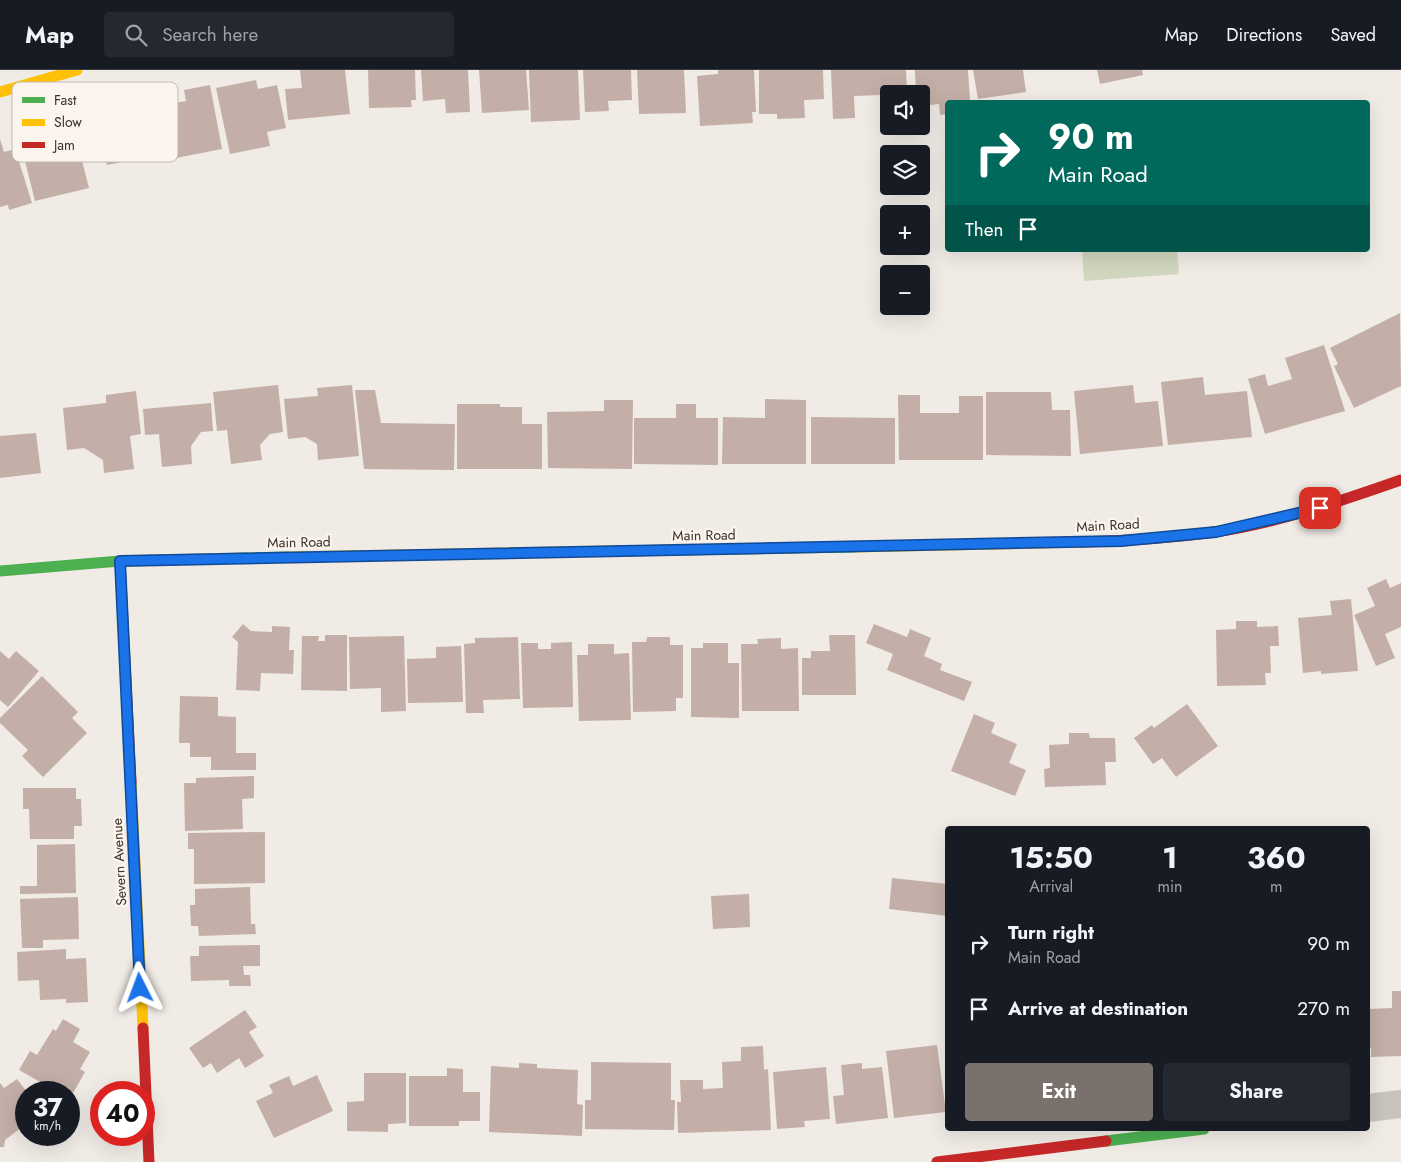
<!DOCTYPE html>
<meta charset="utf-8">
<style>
body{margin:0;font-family:Jost,sans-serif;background:#242831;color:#f1f3f6;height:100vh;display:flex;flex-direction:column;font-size:19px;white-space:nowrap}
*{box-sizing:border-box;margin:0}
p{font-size:16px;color:#9ea1a6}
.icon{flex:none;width:28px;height:28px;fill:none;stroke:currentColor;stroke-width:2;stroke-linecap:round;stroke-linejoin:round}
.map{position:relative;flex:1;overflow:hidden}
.panel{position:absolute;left:945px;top:756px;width:425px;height:305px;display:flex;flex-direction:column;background:#171b24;border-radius:5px;box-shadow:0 5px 20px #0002}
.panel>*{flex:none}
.hud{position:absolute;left:945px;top:30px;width:425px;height:152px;border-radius:5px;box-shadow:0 5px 20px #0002;background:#00695c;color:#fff;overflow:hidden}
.buttons{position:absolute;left:880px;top:15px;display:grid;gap:10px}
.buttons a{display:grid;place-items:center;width:50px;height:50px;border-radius:5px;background:#171b24;box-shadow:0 5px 20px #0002;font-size:25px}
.speed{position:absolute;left:15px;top:1011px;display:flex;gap:10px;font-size:25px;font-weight:700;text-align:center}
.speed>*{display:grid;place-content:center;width:65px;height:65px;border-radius:50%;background:#171b24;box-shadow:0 5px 20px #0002;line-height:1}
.speed small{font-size:12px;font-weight:400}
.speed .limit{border:8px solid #d22;background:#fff;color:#111}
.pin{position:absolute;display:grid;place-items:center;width:42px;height:42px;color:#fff;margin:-21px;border-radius:10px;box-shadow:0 2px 8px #0006}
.me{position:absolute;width:55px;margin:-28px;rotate:357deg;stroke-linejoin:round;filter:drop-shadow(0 0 4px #0008)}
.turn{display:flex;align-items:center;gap:18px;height:105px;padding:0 20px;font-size:22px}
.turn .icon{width:65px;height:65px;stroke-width:2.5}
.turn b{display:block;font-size:35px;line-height:42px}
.then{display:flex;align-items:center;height:48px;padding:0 20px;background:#0003;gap:10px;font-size:19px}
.eta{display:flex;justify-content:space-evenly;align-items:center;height:85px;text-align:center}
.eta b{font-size:30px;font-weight:700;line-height:35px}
.cta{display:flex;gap:10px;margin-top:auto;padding:10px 20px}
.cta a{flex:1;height:58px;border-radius:5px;background:#7a716c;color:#fff;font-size:20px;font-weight:700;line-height:58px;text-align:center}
.cta a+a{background:#242831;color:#f1f3f6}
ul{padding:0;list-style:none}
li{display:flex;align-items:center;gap:15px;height:65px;padding:0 20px}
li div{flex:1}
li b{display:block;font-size:19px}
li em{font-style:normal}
header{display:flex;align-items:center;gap:30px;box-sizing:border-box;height:70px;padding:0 25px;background:#171b24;border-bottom:1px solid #363941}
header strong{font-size:24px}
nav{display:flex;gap:28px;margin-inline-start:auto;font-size:18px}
.search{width:350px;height:45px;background:#242831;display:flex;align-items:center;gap:12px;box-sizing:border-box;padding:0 18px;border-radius:5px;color:#9ea1a6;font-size:19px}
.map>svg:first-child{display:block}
.green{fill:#d1d6bf}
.building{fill:#c3afa7}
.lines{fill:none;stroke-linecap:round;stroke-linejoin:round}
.street{stroke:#c9c3be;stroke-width:28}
.fast{stroke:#4caf50;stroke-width:11}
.slow{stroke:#ffc107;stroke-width:11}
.jam{stroke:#c62828;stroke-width:11}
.route-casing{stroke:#114b97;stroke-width:12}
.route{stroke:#1a73e8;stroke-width:9}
.labels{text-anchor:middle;stroke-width:4.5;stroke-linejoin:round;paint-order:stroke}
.street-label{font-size:14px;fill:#3b302b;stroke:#fbf5ee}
.key{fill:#fbf5ee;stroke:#c1bab4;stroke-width:1}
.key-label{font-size:14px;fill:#3b302b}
</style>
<header>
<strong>Map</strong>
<div class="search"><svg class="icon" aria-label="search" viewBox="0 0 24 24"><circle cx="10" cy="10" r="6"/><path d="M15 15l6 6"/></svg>Search here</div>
<nav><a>Map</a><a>Directions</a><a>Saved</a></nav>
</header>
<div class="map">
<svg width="1401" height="1092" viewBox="0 0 1401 1092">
<rect width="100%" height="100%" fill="#f0ebe5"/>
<!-- green -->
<path class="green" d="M 1082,180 L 1177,180 L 1179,204 L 1084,211 Z"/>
<!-- building -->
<g class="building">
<path d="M 300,0 L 345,0 L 350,44 L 288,50 L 285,19 L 302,18 Z"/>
<path d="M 368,0 L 415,0 L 416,30 L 411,30 L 412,37 L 369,38 Z"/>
<path d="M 421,0 L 468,0 L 470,42 L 446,43 L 445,29 L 423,31 Z"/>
<path d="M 479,0 L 526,0 L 529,40 L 482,43 Z"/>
<path d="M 529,0 L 578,0 L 580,50 L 531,52 Z"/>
<path d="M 583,0 L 631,0 L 632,30 L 608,31 L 609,41 L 585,42 Z"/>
<path d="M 637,0 L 684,0 L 686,43 L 639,44 Z"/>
<path d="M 718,0 L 754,0 L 756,42 L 752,42 L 753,53 L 700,56 L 697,6 L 718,4 Z"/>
<path d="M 759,0 L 823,0 L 824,29 L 804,30 L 805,48 L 777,49 L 777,44 L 759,44 Z"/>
<path d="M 831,0 L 906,0 L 907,24 L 854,26 L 855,48 L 833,49 Z"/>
<path d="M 915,0 L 968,0 L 970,31 L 948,32 L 948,44 L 940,45 L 939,34 L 921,36 L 921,24 L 916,24 Z"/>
<path d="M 973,0 L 1023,0 L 1026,22 L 978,29 Z"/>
<path d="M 1097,0 L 1142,0 L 1143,5 L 1100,14 Z"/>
<path d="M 256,10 L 258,19 L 277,15 L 286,58 L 267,62 L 270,76 L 230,84 L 216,18 Z"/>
<path d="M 210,15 L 222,79 L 171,89 L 160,31 L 174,28 L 174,33 L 186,31 L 184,20 Z"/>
<path d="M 135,38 L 136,45 L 154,41 L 159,64 L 150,66 L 154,86 L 107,95 L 98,54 L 112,51 L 110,43 Z"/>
<path d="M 69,52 L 73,66 L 89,62 L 94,83 L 81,87 L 89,118 L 35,131 L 20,71 L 46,65 L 45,58 Z"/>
<path d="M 0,69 L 4,82 L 15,79 L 32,133 L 9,140 L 8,135 L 0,137 Z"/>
<path d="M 1400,243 L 1401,316 L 1354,338 L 1334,296 L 1338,294 L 1330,278 Z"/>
<path d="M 1324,275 L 1345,341 L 1265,364 L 1248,309 L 1265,304 L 1268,316 L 1292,309 L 1285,288 Z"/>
<path d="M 1203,307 L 1205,325 L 1247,321 L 1252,367 L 1168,375 L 1161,312 Z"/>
<path d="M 278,315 L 283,362 L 270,364 L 260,375 L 262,390 L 231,394 L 227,360 L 217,361 L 213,322 Z"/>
<path d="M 352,315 L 359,386 L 318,390 L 317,374 L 305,367 L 288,369 L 284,329 L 318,326 L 317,318 Z"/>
<path d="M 1133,315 L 1135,333 L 1158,331 L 1163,376 L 1080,384 L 1074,321 Z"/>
<path d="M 355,320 L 375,320 L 381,353 L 455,354 L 454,400 L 364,399 Z"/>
<path d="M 136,321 L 141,364 L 130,366 L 134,399 L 104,403 L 103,390 L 84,378 L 67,380 L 63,338 L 106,333 L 106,325 Z"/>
<path d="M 986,322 L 1051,322 L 1052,340 L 1070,340 L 1071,386 L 986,385 Z"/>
<path d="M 898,325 L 920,325 L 920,343 L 959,343 L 959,326 L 983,326 L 983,390 L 899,390 Z"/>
<path d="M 765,329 L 806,330 L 806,394 L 722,394 L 723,347 L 765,348 Z"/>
<path d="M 604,330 L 633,330 L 632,399 L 548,398 L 547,342 L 604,341 Z"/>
<path d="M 211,333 L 213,361 L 201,362 L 191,376 L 192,394 L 162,397 L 159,364 L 145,365 L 143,339 Z"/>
<path d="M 457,334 L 500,334 L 500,337 L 522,337 L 522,354 L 542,354 L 542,399 L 457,399 Z"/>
<path d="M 676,334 L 696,334 L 696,348 L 718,348 L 718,395 L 634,394 L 634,348 L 676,348 Z"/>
<path d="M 811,347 L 895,348 L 895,394 L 811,394 Z"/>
<path d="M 36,363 L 41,403 L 0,408 L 0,366 Z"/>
<path d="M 1386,509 L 1390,518 L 1401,513 L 1401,557 L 1385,564 L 1395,588 L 1376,596 L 1354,545 L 1375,536 L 1367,518 Z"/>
<path d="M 1351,529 L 1358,601 L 1321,604 L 1321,601 L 1303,603 L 1298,548 L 1332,545 L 1330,531 Z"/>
<path d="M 1236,551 L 1257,551 L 1257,557 L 1278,556 L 1279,576 L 1270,576 L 1271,603 L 1265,603 L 1266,615 L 1217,616 L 1216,560 L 1236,559 Z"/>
<path d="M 243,554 L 251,561 L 272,562 L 272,556 L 290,557 L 289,580 L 294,580 L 293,604 L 261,603 L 260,621 L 236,620 L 238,572 L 232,567 Z"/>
<path d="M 874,554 L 907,567 L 910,559 L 931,568 L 924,586 L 942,594 L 940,600 L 972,612 L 964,631 L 887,600 L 893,584 L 866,573 Z"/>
<path d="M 325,565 L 347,565 L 347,621 L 301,620 L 302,566 L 319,566 L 318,571 L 325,571 Z"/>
<path d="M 829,565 L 855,565 L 856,625 L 802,625 L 802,588 L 811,588 L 811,581 L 830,581 Z"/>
<path d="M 404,566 L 406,641 L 381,642 L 381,618 L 350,619 L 349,567 Z"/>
<path d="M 518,567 L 520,629 L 483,630 L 484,643 L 466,643 L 464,574 L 475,573 L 475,568 Z"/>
<path d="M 647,567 L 670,567 L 670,575 L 683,575 L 683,628 L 676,628 L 676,641 L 633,642 L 632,572 L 646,572 Z"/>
<path d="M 781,568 L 781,579 L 798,578 L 799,641 L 742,641 L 741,574 L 758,574 L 757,569 Z"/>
<path d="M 572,572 L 573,637 L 523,638 L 521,573 L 538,573 L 538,579 L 551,579 L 551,573 Z"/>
<path d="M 703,573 L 728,573 L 728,593 L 739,593 L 739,648 L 691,647 L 691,578 L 703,578 Z"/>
<path d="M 588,574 L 614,574 L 614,584 L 629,583 L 631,650 L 579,651 L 577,585 L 588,585 Z"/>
<path d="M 461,576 L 463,632 L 408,633 L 407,589 L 436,588 L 436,577 Z"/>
<path d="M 0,581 L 9,589 L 16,581 L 39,601 L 8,637 L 0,630 Z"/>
<path d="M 42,606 L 78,642 L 72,648 L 87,663 L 43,707 L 22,686 L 28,680 L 0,653 L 0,648 Z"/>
<path d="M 180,626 L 218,627 L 218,646 L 236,647 L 236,683 L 256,683 L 256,700 L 211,700 L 211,687 L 190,687 L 190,673 L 179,673 Z"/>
<path d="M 1187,634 L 1218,676 L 1176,707 L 1162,688 L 1153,694 L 1134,668 L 1152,655 L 1154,658 Z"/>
<path d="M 974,644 L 995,653 L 991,663 L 1017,674 L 1009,693 L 1026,700 L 1015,726 L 951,701 Z"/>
<path d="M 1069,663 L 1089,663 L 1090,668 L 1115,668 L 1116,692 L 1105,692 L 1106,715 L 1045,717 L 1044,699 L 1050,698 L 1049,675 L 1069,674 Z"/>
<path d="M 254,706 L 254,728 L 242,729 L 243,759 L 185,761 L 184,713 L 196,713 L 196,708 Z"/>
<path d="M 23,718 L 76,718 L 76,729 L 81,729 L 82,756 L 74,756 L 74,769 L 30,769 L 29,739 L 23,739 Z"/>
<path d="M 265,762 L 265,813 L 194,814 L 194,779 L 188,779 L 188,763 Z"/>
<path d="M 75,774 L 76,823 L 20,824 L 20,816 L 37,816 L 37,775 Z"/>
<path d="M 892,808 L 948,814 L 948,846 L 889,839 Z"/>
<path d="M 250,817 L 251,854 L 255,854 L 256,864 L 199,866 L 198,856 L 191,856 L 190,835 L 195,835 L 195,819 Z"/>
<path d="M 749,824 L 750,857 L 713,859 L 711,826 Z"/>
<path d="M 78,827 L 79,869 L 43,870 L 43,878 L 22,878 L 20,829 Z"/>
<path d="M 260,875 L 260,896 L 243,896 L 244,905 L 250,905 L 251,916 L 229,916 L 229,910 L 191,911 L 190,886 L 199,886 L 199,876 Z"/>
<path d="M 66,879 L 66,889 L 86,888 L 88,932 L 66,933 L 66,929 L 40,930 L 39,910 L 18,911 L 17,882 Z"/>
<path d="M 1392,921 L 1401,921 L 1401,986 L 1371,987 L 1371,978 L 1368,978 L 1368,939 L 1392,938 Z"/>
<path d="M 245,940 L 257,957 L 249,962 L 264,986 L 245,998 L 239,988 L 217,1003 L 211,993 L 203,998 L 189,978 Z"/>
<path d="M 63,949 L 80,959 L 73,972 L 90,982 L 80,999 L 85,1002 L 69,1030 L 69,1022 L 58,1022 L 19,1000 L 30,981 L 37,985 L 53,959 L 56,961 Z"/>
<path d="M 937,975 L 946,1042 L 894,1048 L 886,981 Z"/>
<path d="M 763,976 L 764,1000 L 768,999 L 771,1060 L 678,1063 L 677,1032 L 681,1032 L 680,1010 L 703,1010 L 703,1019 L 723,1018 L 722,992 L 741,991 L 741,977 Z"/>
<path d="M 591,992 L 671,993 L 671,1030 L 675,1030 L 674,1060 L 585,1059 L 585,1030 L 591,1030 Z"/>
<path d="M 519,993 L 537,994 L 537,998 L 578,1000 L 577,1034 L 583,1035 L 582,1066 L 489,1062 L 491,996 L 519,998 Z"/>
<path d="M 862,993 L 862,999 L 882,997 L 888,1048 L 836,1054 L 833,1026 L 844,1025 L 841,995 Z"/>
<path d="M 826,997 L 830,1049 L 804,1051 L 805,1057 L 777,1059 L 773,1002 Z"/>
<path d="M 447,998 L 463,999 L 463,1022 L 480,1022 L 480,1051 L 459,1051 L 459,1056 L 409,1056 L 409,1006 L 447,1006 Z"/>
<path d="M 364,1003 L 406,1003 L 406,1053 L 388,1054 L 388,1062 L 347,1061 L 347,1032 L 364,1031 Z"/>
<path d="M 317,1005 L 333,1041 L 274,1068 L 256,1031 L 273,1023 L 269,1015 L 289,1006 L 293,1016 Z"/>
<path d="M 17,1009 L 27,1022 L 26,1054 L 5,1070 L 4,1077 L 0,1077 L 0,1013 L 4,1018 Z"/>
</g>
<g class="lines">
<!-- street -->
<path class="street" d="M 1368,1038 L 1401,1034"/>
<!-- fast -->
<g class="fast">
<path d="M 619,481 L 855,477"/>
<path d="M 0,501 L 120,491 L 288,487"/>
<path d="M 1106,1071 L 1204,1059"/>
</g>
<!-- slow -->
<g class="slow">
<path d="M 0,22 L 77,0"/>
<path d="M 855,477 L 1082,472"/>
<path d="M 288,487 L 619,481"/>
<path d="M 131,712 L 143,958"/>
</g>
<!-- jam -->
<g class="jam">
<path d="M 1082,472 C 1126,471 1171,468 1215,462 C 1277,453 1341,431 1401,410"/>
<path d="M 120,491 L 131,712"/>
<path d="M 143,958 L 149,1092"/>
<path d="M 937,1092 L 1106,1071"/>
</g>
</g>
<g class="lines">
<defs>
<path id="route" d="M 140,918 L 120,491 L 1121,471 L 1216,462 L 1320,438"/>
</defs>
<!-- route casing -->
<use href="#route" class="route-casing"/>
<!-- route -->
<use href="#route" class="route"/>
</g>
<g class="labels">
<!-- street labels -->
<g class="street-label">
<text transform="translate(1108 455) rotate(-3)" y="5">Main Road</text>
<text transform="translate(704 465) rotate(-1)" y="5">Main Road</text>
<text transform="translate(299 472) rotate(-1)" y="5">Main Road</text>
<text transform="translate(119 792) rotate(-93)" y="5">Severn Avenue</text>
</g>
</g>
<!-- legend -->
<rect x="12" y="12" width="166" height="80" rx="8" class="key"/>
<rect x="22" y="27" width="23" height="6" fill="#4caf50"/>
<rect x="22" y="49" width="23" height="7" fill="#ffc107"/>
<rect x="22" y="72" width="23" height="6" fill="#c62828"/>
<g class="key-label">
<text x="54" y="35">Fast</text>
<text x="54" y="57">Slow</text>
<text x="54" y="80">Jam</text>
</g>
</svg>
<div class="buttons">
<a><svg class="icon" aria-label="sound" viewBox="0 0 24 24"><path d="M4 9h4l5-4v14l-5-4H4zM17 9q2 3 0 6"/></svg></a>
<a><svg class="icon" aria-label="layers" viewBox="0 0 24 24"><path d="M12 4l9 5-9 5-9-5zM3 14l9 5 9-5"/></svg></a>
<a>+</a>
<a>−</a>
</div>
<div class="speed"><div>37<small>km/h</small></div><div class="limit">40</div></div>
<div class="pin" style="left:1320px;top:438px;background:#d93025"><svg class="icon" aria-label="arrive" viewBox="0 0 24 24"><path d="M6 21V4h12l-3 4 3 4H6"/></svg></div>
<svg class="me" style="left:140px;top:918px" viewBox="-20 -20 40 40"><path d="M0-17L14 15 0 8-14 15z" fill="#1a73e8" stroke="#fff" stroke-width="4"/></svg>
<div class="hud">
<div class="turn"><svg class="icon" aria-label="right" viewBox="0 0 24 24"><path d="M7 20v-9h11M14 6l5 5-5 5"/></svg><div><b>90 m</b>Main Road</div></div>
<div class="then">Then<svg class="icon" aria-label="arrive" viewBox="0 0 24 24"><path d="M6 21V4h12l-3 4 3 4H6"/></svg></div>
</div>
<section class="panel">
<div class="eta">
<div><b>15:50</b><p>Arrival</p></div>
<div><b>1</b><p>min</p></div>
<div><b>360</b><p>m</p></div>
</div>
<ul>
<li><svg class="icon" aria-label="right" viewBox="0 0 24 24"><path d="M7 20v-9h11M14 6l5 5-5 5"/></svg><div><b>Turn right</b><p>Main Road</p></div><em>90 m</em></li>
<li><svg class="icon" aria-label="arrive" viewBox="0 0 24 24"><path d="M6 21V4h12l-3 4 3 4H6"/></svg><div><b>Arrive at destination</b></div><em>270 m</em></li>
</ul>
<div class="cta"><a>Exit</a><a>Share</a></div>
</section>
</div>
